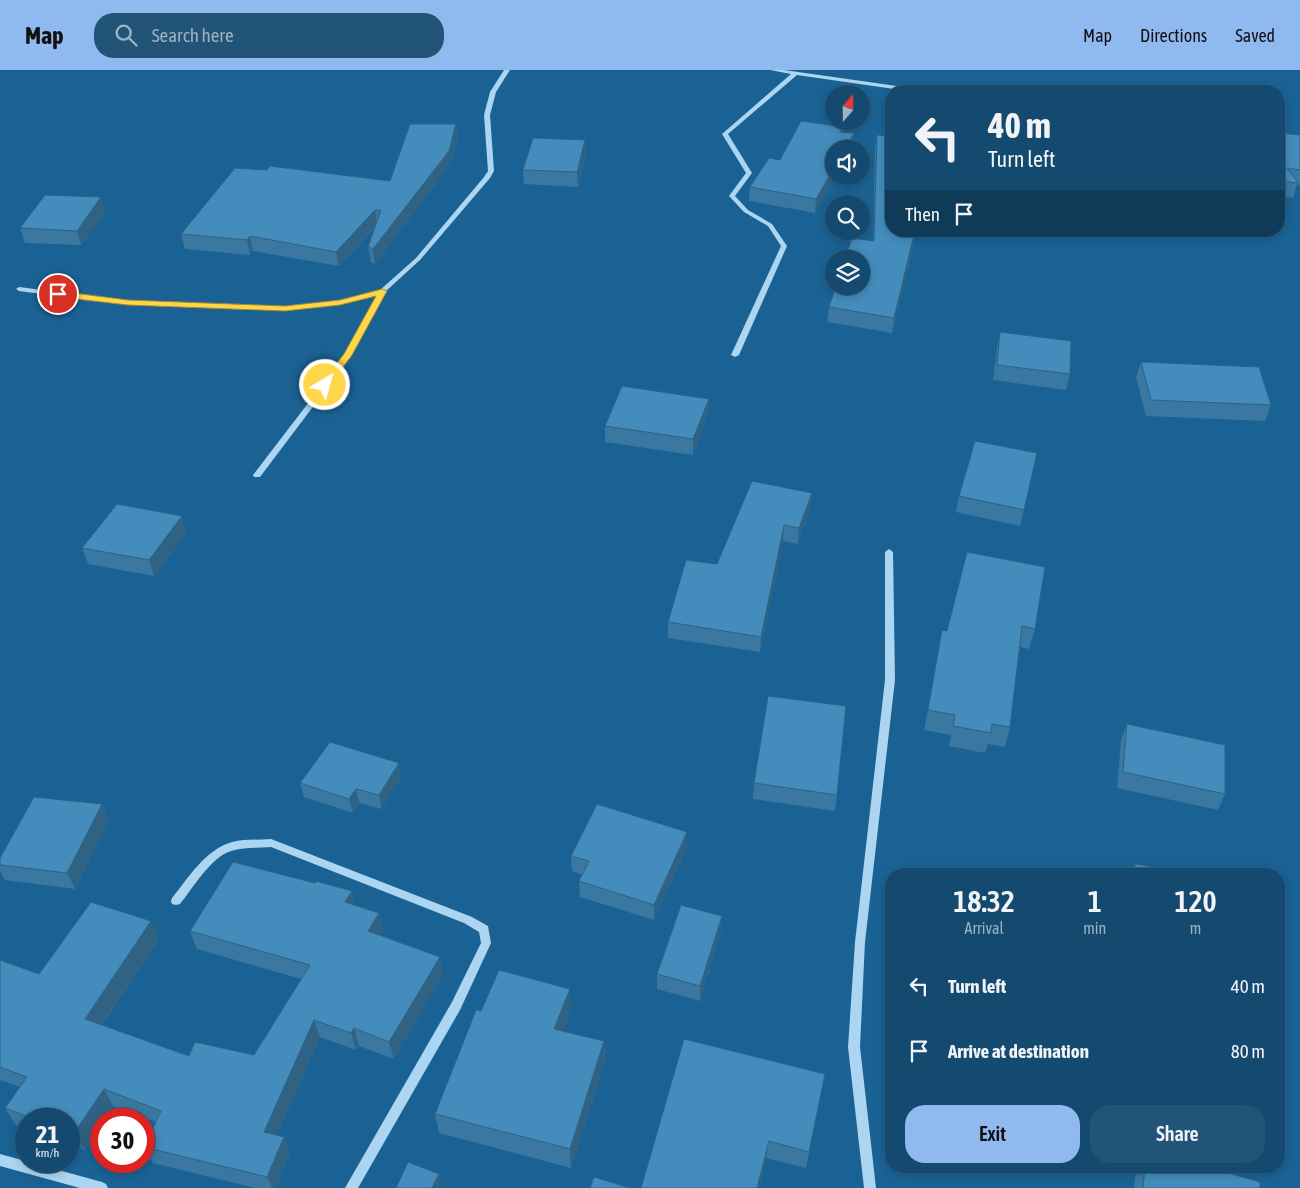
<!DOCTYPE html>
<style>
body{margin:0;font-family:"Asap Condensed",sans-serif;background:#215477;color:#f1f3f6;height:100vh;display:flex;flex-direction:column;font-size:19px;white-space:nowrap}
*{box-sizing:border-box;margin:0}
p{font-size:16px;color:#9db3c3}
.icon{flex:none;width:28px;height:28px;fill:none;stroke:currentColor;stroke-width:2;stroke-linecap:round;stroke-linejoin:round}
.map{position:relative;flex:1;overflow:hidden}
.panel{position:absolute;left:885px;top:798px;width:400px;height:305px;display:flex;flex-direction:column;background:#144a6f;border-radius:20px;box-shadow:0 2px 8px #0003,0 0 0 1px #336282}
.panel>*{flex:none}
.guide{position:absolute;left:885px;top:15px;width:400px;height:152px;border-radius:20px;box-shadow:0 2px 8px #0003,0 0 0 1px #336282;background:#144a6f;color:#f1f3f6;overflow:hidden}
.needle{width:32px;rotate:20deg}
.fabs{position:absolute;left:825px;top:15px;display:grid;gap:10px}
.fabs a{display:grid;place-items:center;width:45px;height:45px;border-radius:50%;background:#144a6f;box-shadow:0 2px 8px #0003,0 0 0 1px #336282;font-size:25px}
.speed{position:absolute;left:15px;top:1038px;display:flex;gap:10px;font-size:25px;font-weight:700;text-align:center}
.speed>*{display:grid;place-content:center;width:65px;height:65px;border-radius:50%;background:#144a6f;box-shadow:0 2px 8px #0003,0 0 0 1px #336282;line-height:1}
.speed small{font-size:12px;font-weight:400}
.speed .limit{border:8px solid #d22;background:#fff;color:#111}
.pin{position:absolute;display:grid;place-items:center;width:42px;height:42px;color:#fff;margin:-21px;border:2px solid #fff;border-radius:50%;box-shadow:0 1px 5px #0007}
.me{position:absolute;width:55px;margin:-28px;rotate:37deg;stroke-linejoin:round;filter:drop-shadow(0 0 4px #0008)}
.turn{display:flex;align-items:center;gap:18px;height:105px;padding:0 20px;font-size:22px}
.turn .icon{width:65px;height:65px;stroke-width:2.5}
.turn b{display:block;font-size:35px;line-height:42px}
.then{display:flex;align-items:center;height:48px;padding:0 20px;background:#0003;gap:10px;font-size:19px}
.eta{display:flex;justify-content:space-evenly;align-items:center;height:85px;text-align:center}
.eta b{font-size:30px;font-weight:600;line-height:35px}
.action{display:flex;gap:10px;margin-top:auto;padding:10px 20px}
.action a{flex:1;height:58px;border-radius:20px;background:#90b9f0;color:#111;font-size:20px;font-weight:600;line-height:58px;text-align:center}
.action a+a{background:#215477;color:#f1f3f6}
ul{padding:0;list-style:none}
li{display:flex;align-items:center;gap:15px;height:65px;padding:0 20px}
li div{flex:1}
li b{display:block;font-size:19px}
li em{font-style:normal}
header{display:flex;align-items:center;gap:30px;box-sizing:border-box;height:70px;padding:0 25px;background:#90b9f0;color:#111}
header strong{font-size:24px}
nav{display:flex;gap:28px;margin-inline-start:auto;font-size:18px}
.search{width:350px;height:45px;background:#215477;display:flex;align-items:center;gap:12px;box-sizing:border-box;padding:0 18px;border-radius:20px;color:#9db3c3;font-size:19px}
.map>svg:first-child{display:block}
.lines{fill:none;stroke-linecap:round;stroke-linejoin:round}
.minor{fill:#abd5f0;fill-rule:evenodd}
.wall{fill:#3a78a1}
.shaded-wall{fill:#2f6283}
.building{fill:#438cbb;stroke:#2f6283}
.route{fill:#ffd54a;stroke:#a68a30}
</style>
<header>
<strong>Map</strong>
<div class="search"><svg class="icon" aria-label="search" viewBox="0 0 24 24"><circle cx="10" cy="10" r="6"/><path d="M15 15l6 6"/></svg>Search here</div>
<nav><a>Map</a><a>Directions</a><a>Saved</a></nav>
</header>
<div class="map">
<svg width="1300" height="1118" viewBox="0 0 1300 1118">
<rect width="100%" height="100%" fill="#1a6294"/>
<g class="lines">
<!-- minor -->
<g class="minor">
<path d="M 504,0 L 510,0 L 496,22 L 490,45 L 494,101 L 490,108 L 420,190 L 385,222 L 352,285 L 260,407 L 254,407 L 253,405 L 345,285 L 377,224 L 341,234 L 285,241 L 128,235 L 19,221 L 16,219 L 19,217 L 128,231 L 285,237 L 341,230 L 380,220 L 416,188 L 484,107 L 488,101 L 484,45 L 490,22 Z"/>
<path d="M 770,0 L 784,0 L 918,19 L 921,21 L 908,21 L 797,5 L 728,64 L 752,103 L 735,126 L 748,140 L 772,154 L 787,176 L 739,285 L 735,287 L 731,285 L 781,176 L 768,156 L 744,142 L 729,126 L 746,103 L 722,64 L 791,4 Z"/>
<path d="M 889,479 L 893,482 L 895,610 L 865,872 L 860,977 L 876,1118 L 864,1118 L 848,977 L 855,872 L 885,610 L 885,482 Z"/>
<path d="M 271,769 L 472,847 L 488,856 L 491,873 L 460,940 L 358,1118 L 345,1118 L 452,932 L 481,873 L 479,862 L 464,853 L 271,777 C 258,778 244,777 231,781 C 211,787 193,818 180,834 L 176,835 L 172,834 L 171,831 L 172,828 C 189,807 205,780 232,772 C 244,769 258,770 271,769 Z"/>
<path d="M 0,1084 L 102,1112 L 106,1114 L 108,1118 L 80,1118 L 0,1096 Z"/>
</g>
</g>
<!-- wall -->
<g class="wall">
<path d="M 456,54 L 458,68 L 450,95 L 375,194 L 371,192 L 368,177 L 375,157 L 339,196 L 253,181 L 250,185 L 185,179 L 181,164 L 390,111 Z"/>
<path d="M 843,57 L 842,62 L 854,63 L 853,77 L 852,79 L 834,79 L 815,143 L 749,131 L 750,117 L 780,90 Z"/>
<path d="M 1279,63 L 1300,65 L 1300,115 L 1297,114 L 1293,128 L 1279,126 Z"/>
<path d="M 877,65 L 891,161 L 917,161 L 892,263 L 827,252 L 829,237 L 873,171 L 875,79 Z"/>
<path d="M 585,70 L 586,84 L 578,117 L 524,114 L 523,100 Z"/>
<path d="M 105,142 L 81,175 L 25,173 L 20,158 Z"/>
<path d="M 1000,262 L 1070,304 L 1066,320 L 993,310 L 997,277 Z"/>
<path d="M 1141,292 L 1271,335 L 1265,351 L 1146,346 L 1136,307 Z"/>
<path d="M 709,329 L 708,344 L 693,385 L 605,372 L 605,356 Z"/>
<path d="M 1037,383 L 1020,456 L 956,442 L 959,426 Z"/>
<path d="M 810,439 L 798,474 L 783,471 L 760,582 L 668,568 L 668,552 L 717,494 Z"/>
<path d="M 187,462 L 154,506 L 88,494 L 82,478 Z"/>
<path d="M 967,482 L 1035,559 L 1029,579 L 1020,577 L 1010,657 L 1005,677 L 988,674 L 985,683 L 949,676 L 951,665 L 924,660 L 942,561 L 947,561 Z"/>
<path d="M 1127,654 L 1225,724 L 1218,740 L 1117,718 L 1121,670 Z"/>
<path d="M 401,707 L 382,739 L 359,733 L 353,743 L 304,727 L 300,713 Z"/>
<path d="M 754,713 L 837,725 L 835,741 L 753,729 Z"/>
<path d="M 102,734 L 109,749 L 75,819 L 5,810 L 0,801 L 0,788 Z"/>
<path d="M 687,762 L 687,777 L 654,850 L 580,827 L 579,811 L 583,805 L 572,801 L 571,786 Z"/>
<path d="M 1135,794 L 1195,804 L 1131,804 Z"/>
<path d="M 315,813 L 352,821 L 355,835 L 379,843 L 383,861 L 381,865 L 440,887 L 443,904 L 394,989 L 359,976 L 356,980 L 320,967 L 277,1065 L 284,1067 L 290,1083 L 276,1118 L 255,1118 L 153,1093 L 144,1078 L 156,1052 L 113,1036 L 101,1049 L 101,1054 L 85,1080 L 69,1074 L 69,1049 L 26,1049 L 26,1058 L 16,1055 L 5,1038 L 20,1017 L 0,1010 L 0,890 L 39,904 L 159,869 L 102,955 L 189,986 L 254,985 L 301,909 L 197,879 L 190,861 Z"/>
<path d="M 722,846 L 721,861 L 700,931 L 657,919 L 657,904 Z"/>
<path d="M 572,939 L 563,961 L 604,971 L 605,991 L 571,1098 L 439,1063 L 435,1044 L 481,941 Z"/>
<path d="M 825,1004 L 806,1098 L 766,1088 L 759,1118 L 641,1118 Z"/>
<path d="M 1137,1096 L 1204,1096 L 1260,1118 L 1134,1118 L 1136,1100 Z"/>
</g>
<!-- shaded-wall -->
<g class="shaded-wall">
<path d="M 456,54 L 458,68 L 450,95 L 375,194 L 373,179 Z"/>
<path d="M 854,63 L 852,79 L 845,79 Z"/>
<path d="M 585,70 L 586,84 L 578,117 L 577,102 Z"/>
<path d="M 834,98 L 834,106 L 836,106 L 815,143 L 816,129 Z"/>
<path d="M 101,127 L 105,142 L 81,175 L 77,161 Z"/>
<path d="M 375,140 L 377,154 L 339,196 L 336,182 Z"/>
<path d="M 915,161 L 917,161 L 892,263 L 894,248 Z"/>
<path d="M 250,166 L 253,181 L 250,185 L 247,170 Z"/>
<path d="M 709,329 L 708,344 L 693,385 L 693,369 Z"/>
<path d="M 812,423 L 810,439 L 798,474 L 799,458 Z"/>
<path d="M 182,446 L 187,462 L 154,506 L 149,490 Z"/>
<path d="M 784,455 L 783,471 L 760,582 L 761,567 Z"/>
<path d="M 399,693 L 401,707 L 382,739 L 379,725 Z"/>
<path d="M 356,719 L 359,733 L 353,743 L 349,729 Z"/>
<path d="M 102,734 L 109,749 L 75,819 L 67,803 Z"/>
<path d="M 687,762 L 687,777 L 654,850 L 654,835 Z"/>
<path d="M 352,821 L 356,839 L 345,832 Z"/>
<path d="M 379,843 L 383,861 L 373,879 L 368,861 Z"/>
<path d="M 722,846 L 721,861 L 700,931 L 700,916 Z"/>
<path d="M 151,851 L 159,869 L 94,966 L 85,949 Z"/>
<path d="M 440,887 L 443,904 L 394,989 L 389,972 Z"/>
<path d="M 570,919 L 572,939 L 556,979 L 554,959 Z"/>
<path d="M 314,950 L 320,967 L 271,1079 L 264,1062 Z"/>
<path d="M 354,958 L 359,976 L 356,980 L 351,963 Z"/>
<path d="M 604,971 L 605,991 L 571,1098 L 570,1079 Z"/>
<path d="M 104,1019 L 113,1036 L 105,1049 L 101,1049 L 101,1054 L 85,1080 L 74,1063 Z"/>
<path d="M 284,1067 L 290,1083 L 276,1118 L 272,1118 L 267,1107 Z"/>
<path d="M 769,1071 L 766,1088 L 759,1118 L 757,1118 Z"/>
<path d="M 439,1104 L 441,1111 L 437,1118 L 432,1118 Z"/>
</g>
<!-- building -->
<g class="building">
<path d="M 801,51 L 843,57 L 840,62 L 854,63 L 845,79 L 834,79 L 834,98 L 816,129 L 750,117 L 769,88 L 780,90 Z"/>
<path d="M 410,54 L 456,54 L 449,81 L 373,179 L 368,177 L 381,140 L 375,140 L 336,182 L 250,166 L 247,170 L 181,164 L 235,98 L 267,100 L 270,96 L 390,111 Z"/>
<path d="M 1279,63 L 1300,65 L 1300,100 L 1287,98 L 1298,113 L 1279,111 Z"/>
<path d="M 877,65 L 891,66 L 891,161 L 915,161 L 894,248 L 829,237 L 836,216 L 861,216 L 861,189 L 845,189 L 852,168 L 874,171 Z"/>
<path d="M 533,68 L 585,70 L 577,102 L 523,100 Z"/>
<path d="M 45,125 L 101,127 L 77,161 L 20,158 Z"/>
<path d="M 1000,262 L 1071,271 L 1070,304 L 997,295 Z"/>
<path d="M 1141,292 L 1259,297 L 1271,335 L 1151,330 Z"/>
<path d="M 622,316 L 709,329 L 693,369 L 605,356 Z"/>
<path d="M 975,371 L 1037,383 L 1024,440 L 959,426 Z"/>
<path d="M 752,411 L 812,423 L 799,458 L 784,455 L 761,567 L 668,552 L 686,490 L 717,494 Z"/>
<path d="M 117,434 L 182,446 L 149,490 L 82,478 Z"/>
<path d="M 967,482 L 1045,497 L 1035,559 L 1022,556 L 1010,657 L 992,654 L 991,663 L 953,656 L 955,645 L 928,640 L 942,560 L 947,561 Z"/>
<path d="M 768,626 L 846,636 L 837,725 L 754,713 Z"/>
<path d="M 1127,654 L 1225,675 L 1225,724 L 1123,702 Z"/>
<path d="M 330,672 L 399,693 L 379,725 L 356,719 L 349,729 L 300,713 Z"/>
<path d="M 34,727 L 102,734 L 67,803 L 0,795 L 0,788 Z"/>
<path d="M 597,734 L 687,762 L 654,835 L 579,811 L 589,791 L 571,786 Z"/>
<path d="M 233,792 L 315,813 L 316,811 L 352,821 L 345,832 L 379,843 L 368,861 L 440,887 L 389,972 L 354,958 L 351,963 L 314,950 L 264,1062 L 284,1067 L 267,1107 L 144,1077 L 161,1041 L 104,1019 L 74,1063 L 69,1061 L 69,1049 L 34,1049 L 5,1038 L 27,1007 L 0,997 L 0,890 L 39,904 L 91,832 L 151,851 L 85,949 L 189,986 L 195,972 L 254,985 L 310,895 L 190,861 Z"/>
<path d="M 1135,794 L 1195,804 L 1135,804 Z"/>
<path d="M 681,835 L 722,846 L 700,916 L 657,904 Z"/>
<path d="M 499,900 L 570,919 L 554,959 L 604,971 L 570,1079 L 435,1044 L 476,940 L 481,941 Z"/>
<path d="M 684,969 L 825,1004 L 809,1082 L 769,1071 L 757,1118 L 641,1118 Z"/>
<path d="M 408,1092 L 439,1104 L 432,1118 L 396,1118 Z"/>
<path d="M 1145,1096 L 1204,1096 L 1260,1112 L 1260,1118 L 1143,1118 Z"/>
<path d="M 594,1107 L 630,1118 L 590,1118 Z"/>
</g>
<!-- route -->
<path class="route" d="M 382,219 L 387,221 L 352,285 L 328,317 L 325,318 L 320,315 L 344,284 L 376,226 L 340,235 L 285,241 L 128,235 L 58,227 L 54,224 L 58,221 L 128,230 L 285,236 L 340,230 Z"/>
</svg>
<div class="fabs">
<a><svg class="needle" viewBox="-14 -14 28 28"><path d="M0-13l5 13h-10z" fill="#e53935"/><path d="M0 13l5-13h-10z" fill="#9db3c3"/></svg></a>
<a><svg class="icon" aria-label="sound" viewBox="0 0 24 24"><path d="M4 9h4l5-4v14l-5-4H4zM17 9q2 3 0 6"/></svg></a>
<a><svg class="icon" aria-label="search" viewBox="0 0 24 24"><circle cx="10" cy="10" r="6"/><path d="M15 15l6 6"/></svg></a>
<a><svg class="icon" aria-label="layers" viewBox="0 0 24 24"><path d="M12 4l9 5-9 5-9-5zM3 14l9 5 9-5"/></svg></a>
</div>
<div class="speed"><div>21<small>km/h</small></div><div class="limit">30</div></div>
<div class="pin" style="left:58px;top:224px;background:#d93025"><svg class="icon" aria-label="arrive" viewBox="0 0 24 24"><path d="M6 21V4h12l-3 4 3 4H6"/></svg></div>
<svg class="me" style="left:325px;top:315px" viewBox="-20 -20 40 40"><circle r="17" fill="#ffd54a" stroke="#fff" stroke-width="3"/><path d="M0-11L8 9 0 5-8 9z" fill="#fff"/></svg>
<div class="guide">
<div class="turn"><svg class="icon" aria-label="left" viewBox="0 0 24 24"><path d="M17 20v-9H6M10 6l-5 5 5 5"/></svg><div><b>40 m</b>Turn left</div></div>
<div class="then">Then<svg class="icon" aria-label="arrive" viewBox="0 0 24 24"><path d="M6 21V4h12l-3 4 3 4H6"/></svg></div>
</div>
<section class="panel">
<div class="eta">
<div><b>18:32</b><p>Arrival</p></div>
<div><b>1</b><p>min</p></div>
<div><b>120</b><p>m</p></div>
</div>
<ul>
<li><svg class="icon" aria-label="left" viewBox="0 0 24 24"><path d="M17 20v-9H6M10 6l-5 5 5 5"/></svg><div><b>Turn left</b></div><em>40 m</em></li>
<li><svg class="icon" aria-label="arrive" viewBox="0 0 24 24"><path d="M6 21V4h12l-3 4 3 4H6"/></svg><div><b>Arrive at destination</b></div><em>80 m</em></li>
</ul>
<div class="action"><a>Exit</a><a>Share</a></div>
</section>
</div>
